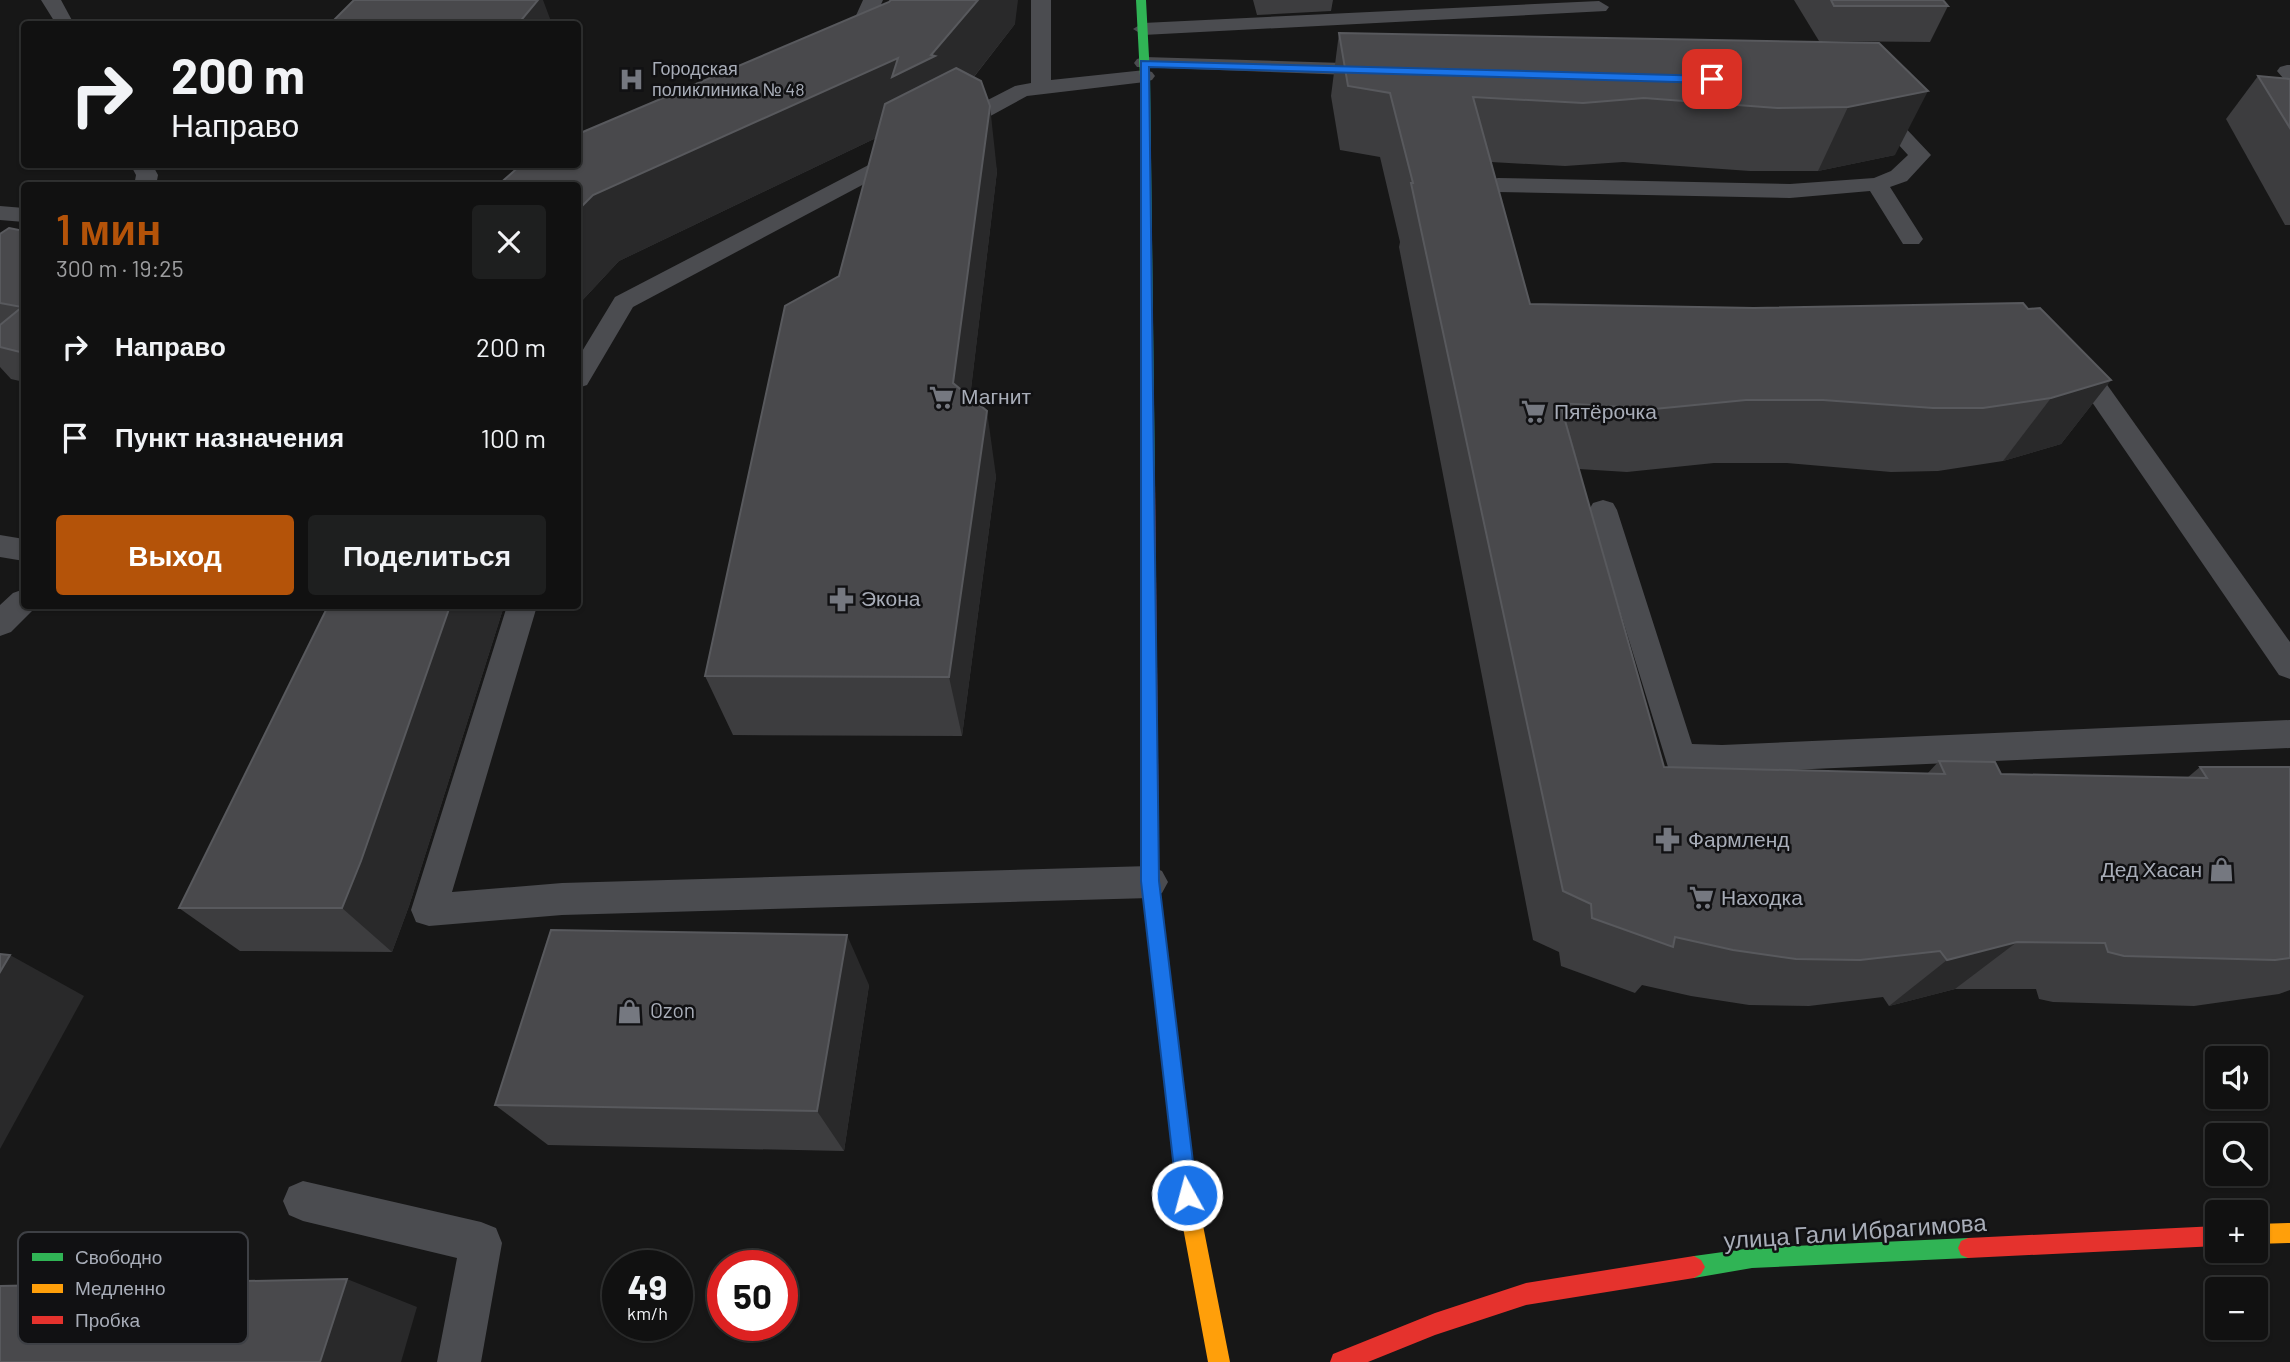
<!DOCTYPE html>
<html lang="ru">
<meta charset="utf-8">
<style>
body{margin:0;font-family:Barlow,sans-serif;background:#1e1f1f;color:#f1f3f6;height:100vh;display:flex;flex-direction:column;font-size:26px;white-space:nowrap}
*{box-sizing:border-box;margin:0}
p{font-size:23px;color:#9c9d9f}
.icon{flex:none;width:38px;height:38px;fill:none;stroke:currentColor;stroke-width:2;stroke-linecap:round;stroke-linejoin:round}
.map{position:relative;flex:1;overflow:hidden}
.details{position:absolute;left:21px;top:182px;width:560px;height:427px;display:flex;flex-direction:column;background:#111;border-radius:7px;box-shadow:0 2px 5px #0004,0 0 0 2px #303131}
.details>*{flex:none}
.banner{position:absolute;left:21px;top:21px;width:560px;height:147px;border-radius:7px;box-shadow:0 2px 5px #0004,0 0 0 2px #303131;background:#111;color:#f1f3f6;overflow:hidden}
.fabs{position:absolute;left:2205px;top:1046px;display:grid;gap:14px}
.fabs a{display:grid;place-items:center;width:63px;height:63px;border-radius:7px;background:#111;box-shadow:0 2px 5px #0004,0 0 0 2px #303131;font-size:35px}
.speed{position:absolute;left:602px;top:1250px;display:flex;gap:14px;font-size:35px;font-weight:700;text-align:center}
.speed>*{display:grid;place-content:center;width:91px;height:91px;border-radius:50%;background:#111;box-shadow:0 2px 5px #0004,0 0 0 2px #303131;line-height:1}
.speed small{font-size:18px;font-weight:400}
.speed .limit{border:10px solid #d22;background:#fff;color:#111}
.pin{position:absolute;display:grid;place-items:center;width:60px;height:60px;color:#fff;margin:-30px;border-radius:14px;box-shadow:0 4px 10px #0006}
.me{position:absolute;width:77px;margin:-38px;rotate:353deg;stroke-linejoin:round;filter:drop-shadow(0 0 5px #0008)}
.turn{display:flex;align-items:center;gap:24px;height:147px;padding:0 35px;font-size:32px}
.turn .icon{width:91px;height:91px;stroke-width:2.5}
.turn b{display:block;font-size:49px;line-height:60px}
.round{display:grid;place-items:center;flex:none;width:74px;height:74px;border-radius:7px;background:#1e1f1f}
.overview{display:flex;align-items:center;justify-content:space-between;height:119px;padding:0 35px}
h1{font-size:42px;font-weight:600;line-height:52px;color:#b45309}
.primary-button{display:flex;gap:14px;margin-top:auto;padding:14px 35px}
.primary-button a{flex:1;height:80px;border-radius:7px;background:#b45309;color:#fff;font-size:28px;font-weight:600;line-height:80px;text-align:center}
.primary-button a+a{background:#1e1f1f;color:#f1f3f6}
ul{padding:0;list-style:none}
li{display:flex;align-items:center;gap:21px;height:91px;padding:0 35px}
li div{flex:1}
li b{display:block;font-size:26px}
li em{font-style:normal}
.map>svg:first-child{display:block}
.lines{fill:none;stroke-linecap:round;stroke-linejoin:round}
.lane{fill:#4b4c50;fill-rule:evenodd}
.fast{fill:#30b455;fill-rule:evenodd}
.slow{fill:#ff9f0a;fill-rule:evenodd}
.jam{fill:#e5322d;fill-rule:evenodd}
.wall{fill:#3d3d3f}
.shaded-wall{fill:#29292a}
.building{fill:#49494c;stroke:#58595d;stroke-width:2}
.route{fill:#1a73e8;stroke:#114b97;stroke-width:2}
.labels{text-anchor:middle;stroke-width:5;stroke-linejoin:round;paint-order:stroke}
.far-poi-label{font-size:18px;fill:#a8adb8;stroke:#111113;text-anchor:start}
.poi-label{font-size:21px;fill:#a8adb8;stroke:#111113;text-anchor:start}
.near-street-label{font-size:24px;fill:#a8adb8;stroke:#111113}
.key{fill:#111113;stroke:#3e4045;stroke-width:2}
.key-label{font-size:19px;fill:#a8adb8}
</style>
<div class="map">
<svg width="2290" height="1362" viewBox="0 0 2290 1362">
<rect width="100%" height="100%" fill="#171717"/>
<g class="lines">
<!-- lane -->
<g class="lane">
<path d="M 41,0 L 61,0 L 74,24 L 56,24 Z"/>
<path d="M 863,0 L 883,0 C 874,20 865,53 837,46 L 834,42 L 849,31 Z"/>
<path d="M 1031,0 L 1051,0 L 1051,80 L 1145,70 L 1152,72 L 1155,76 L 1152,80 L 1145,82 L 1027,96 L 961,132 L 945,132 L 942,127 L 945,122 L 1015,86 L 1031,83 Z"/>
<path d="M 1599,1 L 1609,7 L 1606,11 L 1143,35 L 1133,29 L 1143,23 Z"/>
<path d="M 1144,57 L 1377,64 L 1384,66 L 1387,70 L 1384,74 L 1377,76 L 1137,67 L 1134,63 L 1137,59 Z"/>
<path d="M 2287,65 L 2290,65 L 2290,80 L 2283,78 L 2277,71 L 2280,67 Z"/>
<path d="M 1874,100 L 1881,102 L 1931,155 L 1907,181 L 1890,187 L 1923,239 L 1919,244 L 1903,244 L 1870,191 L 1790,198 L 1498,192 L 1490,190 L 1487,185 L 1490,180 L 1498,178 L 1790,184 L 1874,178 L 1891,171 L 1908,155 L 1863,106 L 1867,102 Z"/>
<path d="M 905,146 L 913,148 L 916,153 L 913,158 L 633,307 L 587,385 L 578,388 L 578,358 L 615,297 Z"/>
<path d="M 130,164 L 152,164 L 158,175 L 156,186 L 134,186 L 136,175 Z"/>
<path d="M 0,206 L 24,208 L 24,222 L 0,220 Z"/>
<path d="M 2079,355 L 2088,358 L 2290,642 L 2290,679 L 2279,675 L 2070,370 L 2066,364 L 2070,358 Z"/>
<path d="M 1603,500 L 1613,503 L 1617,510 L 1692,744 L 1722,745 L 2290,720 L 2290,748 L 1722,773 L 1680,771 L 1668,767 L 1589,510 L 1593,503 Z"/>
<path d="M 0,535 L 24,539 L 24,561 L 0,557 Z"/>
<path d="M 24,589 L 24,606 L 37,606 L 11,632 L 0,636 L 0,605 L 13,593 Z"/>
<path d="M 507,606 L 537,606 L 452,892 L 562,883 L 1150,866 L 1162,871 L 1168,882 L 1162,893 L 1150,898 L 562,915 L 429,926 L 416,922 L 411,910 Z"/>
<path d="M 303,1181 L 481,1222 L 496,1228 L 502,1243 L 481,1362 L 437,1362 L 457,1258 L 303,1221 L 289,1215 L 283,1201 L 289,1187 Z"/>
</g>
<!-- fast -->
<g class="fast">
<path d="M 1136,0 L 1146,0 L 1150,76 L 1155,484 L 1148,489 L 1141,484 L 1140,76 Z"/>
<path d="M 1150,837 L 1156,840 L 1159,845 L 1159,882 L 1188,1118 L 1185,1125 L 1178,1128 L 1171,1125 L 1168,1118 L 1141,882 L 1141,845 L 1144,840 Z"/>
<path d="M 1968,1238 L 1975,1241 L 1978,1248 L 1975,1255 L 1968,1258 L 1752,1268 L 1694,1278 L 1687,1274 L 1683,1267 L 1687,1260 L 1694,1256 L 1752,1248 Z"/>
</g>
<!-- slow -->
<g class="slow">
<path d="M 1178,1108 L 1185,1111 L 1188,1118 L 1197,1195 L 1230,1362 L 1208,1362 L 1177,1195 L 1168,1118 L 1171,1111 Z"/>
<path d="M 2290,1223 L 2290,1243 L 2256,1244 L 2256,1224 Z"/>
</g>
<!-- jam -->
<g class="jam">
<path d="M 1148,479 L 1155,484 L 1159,845 L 1156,850 L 1150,853 L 1144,850 L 1141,845 L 1141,484 Z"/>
<path d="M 2217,1226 L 2217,1246 L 1968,1258 L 1961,1255 L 1958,1248 L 1961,1241 L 1968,1238 Z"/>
<path d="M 1694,1256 L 1701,1260 L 1705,1267 L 1701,1274 L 1694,1278 L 1526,1305 L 1435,1335 L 1368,1362 L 1330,1362 L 1333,1354 L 1435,1313 L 1526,1283 Z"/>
</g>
</g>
<!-- wall -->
<g class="wall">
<path d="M 1253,0 L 1333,0 L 1331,11 L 1257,15 Z"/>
<path d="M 1794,0 L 1943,0 L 1948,6 L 1930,42 L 1819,41 Z"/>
<path d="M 1015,24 L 974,77 L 997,171 L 970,397 L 996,476 L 962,736 L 733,735 L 705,676 L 839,276 L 876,138 L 619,261 L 578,305 L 578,186 Z"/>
<path d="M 1339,33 L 1879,43 L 1895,155 L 1818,171 L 1750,171 L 1623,162 L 1565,166 L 1491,162 L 1530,304 L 1754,308 L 2028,309 L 2111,380 L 2061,444 L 2003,461 L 1938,471 L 1891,472 L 1787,463 L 1714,463 L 1627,472 L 1579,469 L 1664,767 L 1927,774 L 1939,761 L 2001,774 L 2187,778 L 2200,767 L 2290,767 L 2290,990 L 2279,994 L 2194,1006 L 2053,1002 L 2039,999 L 2036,989 L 1955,989 L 1889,1006 L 1883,997 L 1809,1006 L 1749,1005 L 1691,996 L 1642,985 L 1635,993 L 1561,966 L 1559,952 L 1533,940 L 1399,247 L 1400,242 L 1380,157 L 1340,150 L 1331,96 Z"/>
<path d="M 2258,76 L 2290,79 L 2290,225 L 2285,225 L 2226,119 Z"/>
<path d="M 439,164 L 477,164 L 475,167 Z"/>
<path d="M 24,231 L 24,382 L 11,379 L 0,367 L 0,234 Z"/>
<path d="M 328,606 L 504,606 L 409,906 L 392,952 L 240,951 L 179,908 Z"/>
<path d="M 869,985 L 844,1151 L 548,1145 L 495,1105 Z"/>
</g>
<!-- shaded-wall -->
<g class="shaded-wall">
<path d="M 538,0 L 543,0 L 552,24 L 518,24 Z"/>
<path d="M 978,0 L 1018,0 L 1015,24 L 943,116 L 901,126 L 619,261 L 578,305 L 578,210 L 593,195 L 898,58 L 931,55 Z"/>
<path d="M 1928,91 L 1895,155 L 1818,171 L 1848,107 Z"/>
<path d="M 990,106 L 997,171 L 964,448 L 953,383 Z"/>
<path d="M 2111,380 L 2061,444 L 2003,461 L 2051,398 Z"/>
<path d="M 987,411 L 996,476 L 962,736 L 949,677 Z"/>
<path d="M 450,606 L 504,606 L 409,906 L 392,952 L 342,908 Z"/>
<path d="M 847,935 L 869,985 L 844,1151 L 817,1111 Z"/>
<path d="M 2017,942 L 1955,989 L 1889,1006 L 1947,960 Z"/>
<path d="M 10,955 L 84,996 L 0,1149 L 0,972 Z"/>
<path d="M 347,1279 L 417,1307 L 401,1362 L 320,1362 Z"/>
</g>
<!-- building -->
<g class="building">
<path d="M 354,0 L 538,0 L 518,24 L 330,24 Z"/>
<path d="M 891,0 L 978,0 L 931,55 L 935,56 L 892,77 L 898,58 L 593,195 L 578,210 L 578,186 L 497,186 L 522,164 L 578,164 L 578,134 L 889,2 Z"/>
<path d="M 1831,0 L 1943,0 L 1948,6 L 1834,6 Z"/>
<path d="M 1339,33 L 1879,43 L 1928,91 L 1848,107 L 1777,108 L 1644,98 L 1583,103 L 1473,97 L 1530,304 L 1754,308 L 2023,303 L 2028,309 L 2040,308 L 2111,380 L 2051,398 L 1983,408 L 1933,408 L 1823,400 L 1746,400 L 1654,409 L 1560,403 L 1664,767 L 1945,774 L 1939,761 L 1995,762 L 2001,774 L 2207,778 L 2200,767 L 2290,767 L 2290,958 L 2275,960 L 2124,956 L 2108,952 L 2105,943 L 2017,942 L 1947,960 L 1940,951 L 1860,960 L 1796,959 L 1733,950 L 1675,937 L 1673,947 L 1592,918 L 1591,904 L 1563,891 L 1411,183 L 1413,183 L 1390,93 L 1348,86 Z"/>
<path d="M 956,68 L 981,81 L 990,106 L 953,383 L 987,411 L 949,677 L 705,676 L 785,306 L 839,276 L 885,104 Z"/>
<path d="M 2258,76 L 2290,79 L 2290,128 Z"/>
<path d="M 9,228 L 24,231 L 24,353 L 0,347 L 0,325 L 22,307 L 0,303 L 0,234 Z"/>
<path d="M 328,606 L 450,606 L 361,861 L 342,908 L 179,908 Z"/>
<path d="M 551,930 L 847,935 L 817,1111 L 495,1105 Z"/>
<path d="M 0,954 L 10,955 L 0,972 Z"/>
<path d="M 347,1279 L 320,1362 L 0,1362 L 0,1286 Z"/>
</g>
<!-- route -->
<path class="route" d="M 1141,61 L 1712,76 L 1718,79 L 1712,83 L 1149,67 L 1159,881 L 1197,1195 L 1194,1202 L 1187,1205 L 1180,1202 L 1177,1195 L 1141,881 Z"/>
<!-- icons -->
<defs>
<symbol id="hospital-bare" viewBox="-9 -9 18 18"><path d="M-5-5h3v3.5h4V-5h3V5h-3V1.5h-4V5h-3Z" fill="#757880" stroke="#111113" stroke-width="2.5" paint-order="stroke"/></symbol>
<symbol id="supermarket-bare" viewBox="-9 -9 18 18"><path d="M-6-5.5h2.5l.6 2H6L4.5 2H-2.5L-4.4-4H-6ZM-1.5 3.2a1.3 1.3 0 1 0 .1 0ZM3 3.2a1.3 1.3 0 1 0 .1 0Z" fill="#757880" stroke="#111113" stroke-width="2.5" paint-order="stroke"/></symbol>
<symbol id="pharmacy-bare" viewBox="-9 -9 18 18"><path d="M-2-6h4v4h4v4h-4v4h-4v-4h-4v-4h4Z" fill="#757880" stroke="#111113" stroke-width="2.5" paint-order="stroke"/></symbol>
<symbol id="shop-bare" viewBox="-9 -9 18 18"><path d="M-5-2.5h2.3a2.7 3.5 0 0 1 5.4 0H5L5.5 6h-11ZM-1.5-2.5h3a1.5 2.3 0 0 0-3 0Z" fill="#757880" stroke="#111113" stroke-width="2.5" paint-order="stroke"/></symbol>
</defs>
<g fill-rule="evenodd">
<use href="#hospital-bare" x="614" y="62" width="35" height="35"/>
<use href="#supermarket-bare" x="924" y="380" width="35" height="35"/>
<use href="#supermarket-bare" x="1516" y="394" width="35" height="35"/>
<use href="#pharmacy-bare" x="824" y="582" width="35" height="35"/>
<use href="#pharmacy-bare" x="1650" y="822" width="35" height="35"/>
<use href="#shop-bare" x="2204" y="852" width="35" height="35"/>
<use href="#supermarket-bare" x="1684" y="880" width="35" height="35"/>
<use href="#shop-bare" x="612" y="994" width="35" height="35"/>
</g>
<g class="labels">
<!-- far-poi labels -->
<g class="far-poi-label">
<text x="652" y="75">Городская<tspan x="652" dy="21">поликлиника № 48</tspan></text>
</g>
<!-- poi labels -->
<g class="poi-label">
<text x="961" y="404">Магнит</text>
<text x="1554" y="419">Пятёрочка</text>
<text x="861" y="606">Экона</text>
<text x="1688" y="847">Фармленд</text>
<text x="2202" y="877" text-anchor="end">Дед Хасан</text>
<text x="1721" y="905">Находка</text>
<text x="650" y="1018">Ozon</text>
</g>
<!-- near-street labels -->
<g class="near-street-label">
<text transform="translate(1855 1232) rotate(-4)" y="8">улица Гали Ибрагимова</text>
</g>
</g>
<!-- legend -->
<rect x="18" y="1232" width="230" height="112" rx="10" class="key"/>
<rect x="32" y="1253" width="31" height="8" fill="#30b455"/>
<rect x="32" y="1284" width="31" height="9" fill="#ff9f0a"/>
<rect x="32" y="1316" width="31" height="8" fill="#e5322d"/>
<g class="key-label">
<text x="75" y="1264">Свободно</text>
<text x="75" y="1295">Медленно</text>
<text x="75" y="1327">Пробка</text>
</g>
</svg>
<div class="fabs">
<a><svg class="icon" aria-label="sound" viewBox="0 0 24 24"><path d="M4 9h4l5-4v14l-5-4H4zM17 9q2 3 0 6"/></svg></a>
<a><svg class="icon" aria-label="search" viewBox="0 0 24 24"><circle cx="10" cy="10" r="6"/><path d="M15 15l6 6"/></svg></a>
<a>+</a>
<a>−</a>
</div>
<div class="speed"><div>49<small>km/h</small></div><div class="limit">50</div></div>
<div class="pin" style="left:1712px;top:79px;background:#d93025"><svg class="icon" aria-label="arrive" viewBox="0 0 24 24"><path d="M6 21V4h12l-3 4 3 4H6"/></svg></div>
<svg class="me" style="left:1187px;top:1195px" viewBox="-20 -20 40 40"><circle r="17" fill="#1a73e8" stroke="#fff" stroke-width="3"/><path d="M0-11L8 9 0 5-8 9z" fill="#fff"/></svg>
<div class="banner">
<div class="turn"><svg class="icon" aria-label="right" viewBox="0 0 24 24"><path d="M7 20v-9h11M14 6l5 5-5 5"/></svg><div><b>200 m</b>Направо</div></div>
</div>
<section class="details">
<div class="overview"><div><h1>1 мин</h1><p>300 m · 19:25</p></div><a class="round"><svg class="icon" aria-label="close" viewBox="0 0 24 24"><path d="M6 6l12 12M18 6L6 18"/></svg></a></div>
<ul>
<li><svg class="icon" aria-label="right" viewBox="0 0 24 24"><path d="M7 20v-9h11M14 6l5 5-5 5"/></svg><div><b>Направо</b></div><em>200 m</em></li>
<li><svg class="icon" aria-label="arrive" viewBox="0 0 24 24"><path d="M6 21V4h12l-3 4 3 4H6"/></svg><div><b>Пункт назначения</b></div><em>100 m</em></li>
</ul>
<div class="primary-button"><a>Выход</a><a>Поделиться</a></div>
</section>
</div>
